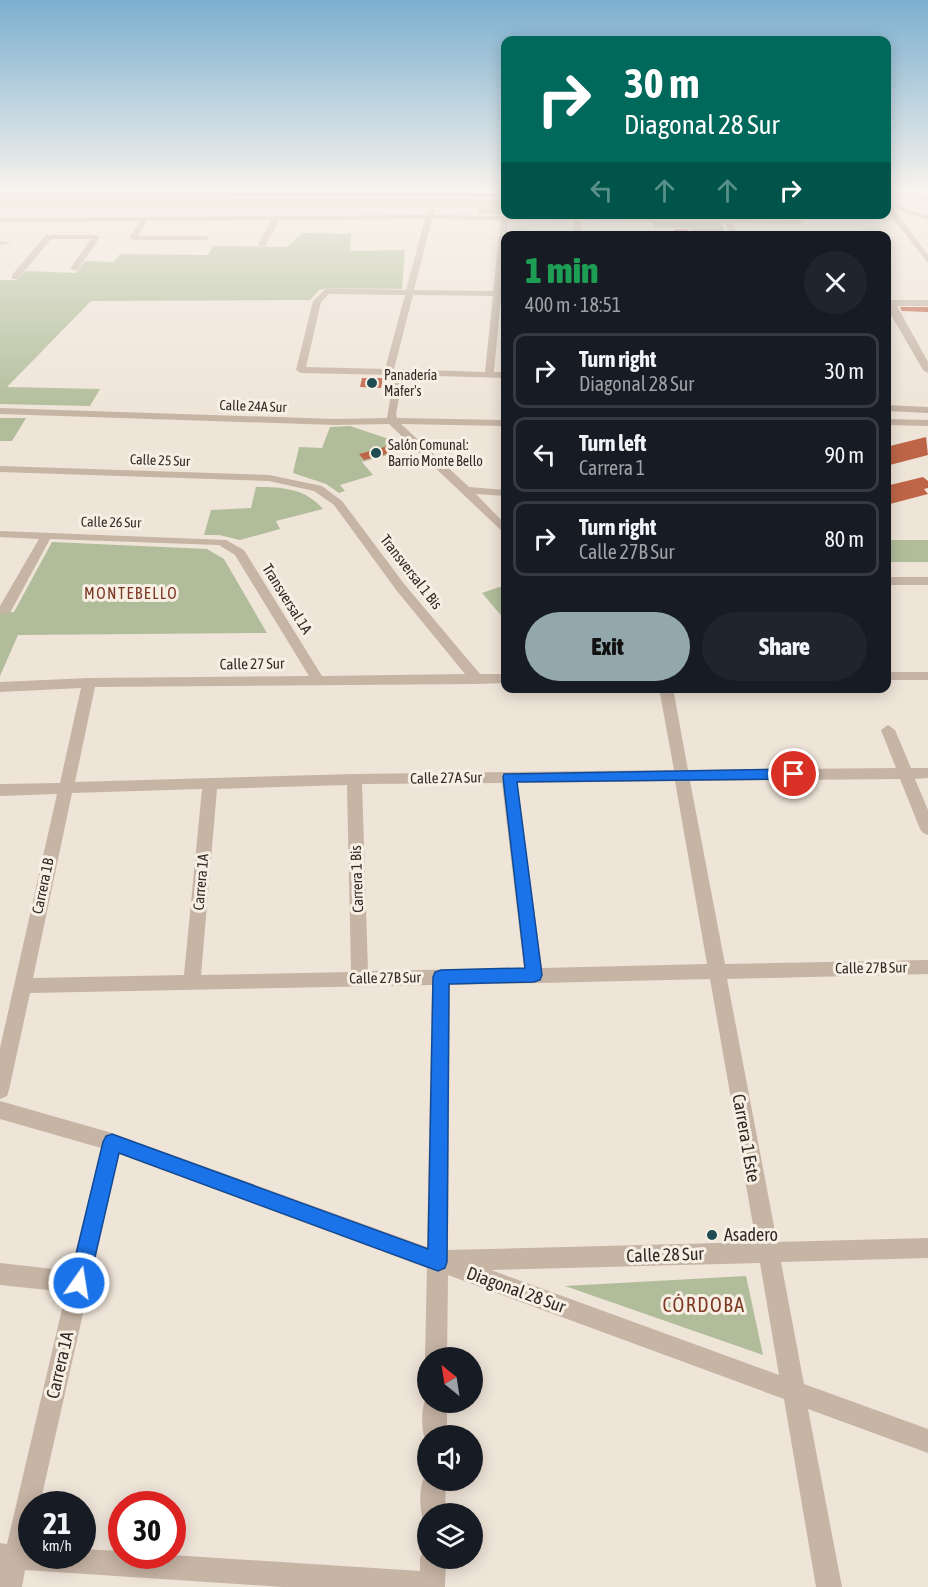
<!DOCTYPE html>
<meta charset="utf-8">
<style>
body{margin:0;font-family:"Asap Condensed",sans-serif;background:#20242c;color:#f1f3f6;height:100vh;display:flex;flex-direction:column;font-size:22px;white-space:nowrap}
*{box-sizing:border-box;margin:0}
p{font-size:20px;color:#9ea1a6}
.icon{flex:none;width:33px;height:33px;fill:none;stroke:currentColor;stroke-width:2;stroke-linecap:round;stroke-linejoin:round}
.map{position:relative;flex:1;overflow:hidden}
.drawer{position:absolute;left:501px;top:231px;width:390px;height:462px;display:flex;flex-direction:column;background:#171b24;border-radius:12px;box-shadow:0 3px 15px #0003}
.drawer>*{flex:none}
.banner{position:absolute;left:501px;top:36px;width:390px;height:183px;border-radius:12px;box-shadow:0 3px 15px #0003;background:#00695c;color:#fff;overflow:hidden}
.needle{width:39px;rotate:330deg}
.controls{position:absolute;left:417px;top:1347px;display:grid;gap:12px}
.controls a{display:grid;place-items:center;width:66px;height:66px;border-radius:50%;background:#171b24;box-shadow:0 3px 15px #0003;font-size:30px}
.speed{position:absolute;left:18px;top:1491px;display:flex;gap:12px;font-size:30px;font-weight:700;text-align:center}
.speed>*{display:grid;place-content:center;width:78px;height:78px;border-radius:50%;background:#171b24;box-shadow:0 3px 15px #0003;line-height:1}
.speed small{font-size:15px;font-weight:400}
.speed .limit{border:9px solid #d22;background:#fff;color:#111}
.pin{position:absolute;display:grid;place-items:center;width:51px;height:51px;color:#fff;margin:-26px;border:3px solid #fff;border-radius:50%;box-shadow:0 2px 6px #0007}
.me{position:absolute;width:66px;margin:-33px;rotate:13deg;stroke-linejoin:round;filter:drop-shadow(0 0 4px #0008)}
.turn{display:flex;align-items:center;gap:21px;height:126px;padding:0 24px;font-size:27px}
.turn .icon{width:78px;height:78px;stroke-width:2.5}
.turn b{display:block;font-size:42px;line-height:51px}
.lanes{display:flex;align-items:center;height:57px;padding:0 24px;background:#0003;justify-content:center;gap:30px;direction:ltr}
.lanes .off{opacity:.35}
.round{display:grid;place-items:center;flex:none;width:63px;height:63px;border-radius:32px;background:#20242c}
.head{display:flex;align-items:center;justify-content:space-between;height:102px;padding:0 24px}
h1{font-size:36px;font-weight:800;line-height:45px;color:#1e9e55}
.cta{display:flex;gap:12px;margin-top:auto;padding:12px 24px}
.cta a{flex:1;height:69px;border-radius:36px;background:#92a8ac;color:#111;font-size:24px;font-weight:800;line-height:69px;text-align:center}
.cta a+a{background:#20242c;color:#f1f3f6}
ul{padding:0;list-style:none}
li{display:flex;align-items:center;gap:18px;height:75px;margin:0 12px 9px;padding:0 12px;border:3px solid #363941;border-radius:12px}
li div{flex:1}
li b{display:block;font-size:22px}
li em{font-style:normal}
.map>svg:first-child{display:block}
.green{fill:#b1bd9a}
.building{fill:#be6548}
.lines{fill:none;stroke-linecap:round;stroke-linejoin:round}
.minor{fill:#c6b4a5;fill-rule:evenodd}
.major{fill:#736158;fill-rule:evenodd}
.route{fill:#1a73e8;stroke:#114b97;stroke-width:1.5}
.poi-dot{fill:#1f4d51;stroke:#f7efe4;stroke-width:2}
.labels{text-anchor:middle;stroke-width:6;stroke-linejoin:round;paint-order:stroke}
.far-poi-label{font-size:14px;fill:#322a26;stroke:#f7efe4;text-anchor:start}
.far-street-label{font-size:14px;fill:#322a26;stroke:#f7efe4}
.street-label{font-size:15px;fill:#322a26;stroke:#f7efe4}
.neighbourhood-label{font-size:16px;letter-spacing:1.5px;fill:#7c3a25;stroke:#f7efe4}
.near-street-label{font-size:18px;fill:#322a26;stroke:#f7efe4}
.near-poi-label{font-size:18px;fill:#322a26;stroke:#f7efe4;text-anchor:start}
.near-neighbourhood-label{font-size:20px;letter-spacing:1.5px;fill:#7c3a25;stroke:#f7efe4}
</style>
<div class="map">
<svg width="928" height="1587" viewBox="0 0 928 1587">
<rect width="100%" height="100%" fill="#efe4d8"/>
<!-- green -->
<g class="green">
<path d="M 333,190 L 333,194 L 0,191 L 0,190 Z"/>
<path d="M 0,196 L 505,199 L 506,214 L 478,214 L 477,207 L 0,207 Z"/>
<path d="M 786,214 L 787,218 L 720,218 L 726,235 L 693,236 L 690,228 L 654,228 L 650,217 L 584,215 Z"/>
<path d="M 302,233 L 351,234 L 350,251 L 405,250 L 402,289 L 328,288 L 319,290 L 310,300 L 91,301 L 7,387 L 100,389 L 90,406 L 0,404 L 0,280 L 16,280 L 26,271 L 76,273 L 85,261 L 114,262 L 120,254 L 208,255 L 213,246 L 287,247 Z"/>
<path d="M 0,418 L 26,418 L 12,441 L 0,441 Z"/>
<path d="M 350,426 L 395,441 L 406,450 L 362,462 L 373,475 L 340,485 L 345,491 L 339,493 L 326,484 L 293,473 L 299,447 L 322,448 L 330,427 Z"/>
<path d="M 256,487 C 282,487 305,488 323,509 L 276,521 L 280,529 L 240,540 L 219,535 L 204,535 L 211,510 L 251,508 Z"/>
<path d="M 887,540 L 928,540 L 928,562 L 889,562 Z"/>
<path d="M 52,542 L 207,549 L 224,559 L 267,633 L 18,635 L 0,676 L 0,613 L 14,612 Z"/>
<path d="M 505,585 L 506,585 L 505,620 L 482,593 Z"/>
<path d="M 746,1276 L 763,1355 L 565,1286 Z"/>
</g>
<!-- building -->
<g class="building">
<path d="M 674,229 L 688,229 L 690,236 L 676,236 Z"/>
<path d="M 900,307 L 928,307 L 928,312 L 902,311 Z"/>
<path d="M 362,378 L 383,378 L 381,388 L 360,387 Z"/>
<path d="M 926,437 L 928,455 L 886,466 L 886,447 Z"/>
<path d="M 388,446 L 394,452 L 364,460 L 359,454 Z"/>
<path d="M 923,477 L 928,481 L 928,488 L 924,489 L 928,494 L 886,505 L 886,486 Z"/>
</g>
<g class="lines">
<!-- minor -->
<g class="minor">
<path d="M 904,191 L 928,197 L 928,201 L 904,195 L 886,199 L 886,195 Z"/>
<path d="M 886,202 L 928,216 L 928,220 L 893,208 L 928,255 L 928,263 L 886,210 Z"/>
<path d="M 431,207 L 435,209 L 433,215 L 574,217 L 574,214 L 582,214 L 582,217 L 800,220 L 804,222 L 800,224 L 733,223 L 738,236 L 730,236 L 725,223 L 581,221 L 581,236 L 573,236 L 574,221 L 508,220 L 502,291 L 506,291 L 506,297 L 501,296 L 494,372 L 506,372 L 506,378 L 403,375 L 396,414 L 397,418 L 506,420 L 506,426 L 401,424 L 469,487 L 506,490 L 506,496 L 476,494 L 506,525 L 506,535 L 389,424 L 335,425 L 0,414 L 0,408 L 335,419 L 387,418 L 394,375 L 301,373 L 296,370 L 313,301 L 327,288 L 406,290 L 425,219 L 279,220 L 266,245 L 262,247 L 258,245 L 271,220 L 147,221 L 138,236 L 206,236 L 210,238 L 206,240 L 133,240 L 129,238 L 140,221 L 0,222 L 0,218 L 426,215 ZM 432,219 L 501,220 L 493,291 L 414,290 ZM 329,294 L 405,295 L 385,369 L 306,367 L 321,302 ZM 413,295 L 493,296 L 485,372 L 394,369 Z"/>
<path d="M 46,235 L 96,235 L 100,237 L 77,271 L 70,269 L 91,239 L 51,239 L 18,279 L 12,279 L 12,275 Z"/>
<path d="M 0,241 L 12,243 L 0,245 Z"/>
<path d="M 886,300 L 928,300 L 928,306 L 897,306 L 928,362 L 928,373 L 923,370 L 886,306 Z"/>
<path d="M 886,405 L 928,407 L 928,413 L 886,411 Z"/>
<path d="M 886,419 L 928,420 L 928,426 L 886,425 Z"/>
<path d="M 0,466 L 269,475 L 322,486 L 342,501 L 405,585 L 480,674 L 506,674 L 506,683 L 477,684 L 95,687 L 75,782 L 354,774 L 674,770 L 659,688 L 673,688 L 688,770 L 896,768 L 881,730 L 888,725 L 895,730 L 911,768 L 928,768 L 928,778 L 915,779 L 928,810 L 928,835 L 923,833 L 920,829 L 900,779 L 690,781 L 725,964 L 928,960 L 928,974 L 727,979 L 777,1242 L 928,1238 L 928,1258 L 781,1262 L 804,1384 L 928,1429 L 928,1453 L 808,1409 L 842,1587 L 816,1587 L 784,1399 L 448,1275 L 447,1358 L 428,1358 L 428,1365 L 425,1358 L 427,1268 L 119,1154 L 40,1504 L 32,1504 L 32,1556 L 82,1556 L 82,1549 L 122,1551 L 122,1556 L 172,1555 L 420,1571 L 420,1558 L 424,1549 L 428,1548 L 428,1558 L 446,1558 L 445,1587 L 283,1587 L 25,1570 L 22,1587 L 0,1587 L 0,1543 L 7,1544 L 66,1292 L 0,1285 L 0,1263 L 71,1271 L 101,1148 L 0,1119 L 0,1101 L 112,1133 L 427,1247 L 432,985 L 30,993 L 9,1090 L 7,1096 L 0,1099 L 0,1048 L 57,794 L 0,796 L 0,784 L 60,783 L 81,688 L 0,692 L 0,682 L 89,678 L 309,676 L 235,555 L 219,545 L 50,539 L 10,613 L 0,614 L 0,606 L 39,539 L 0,537 L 0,531 L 226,540 L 244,550 L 322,676 L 465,674 L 397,591 L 334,505 L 314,491 L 269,481 L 0,472 ZM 675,781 L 707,964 L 542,968 L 517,783 ZM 502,783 L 524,968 L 368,971 L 362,784 ZM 347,785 L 351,972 L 201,975 L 217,789 ZM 202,789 L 184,975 L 33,978 L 72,793 ZM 710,979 L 756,1242 L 448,1250 L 450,985 ZM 760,1263 L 779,1375 L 491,1270 Z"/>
<rect x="886" y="577" width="42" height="8"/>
<rect x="886" y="672" width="42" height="8"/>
<path d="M 427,1394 L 428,1402 L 447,1402 L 447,1436 L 428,1436 L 428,1445 C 420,1432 421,1408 427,1394 Z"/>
<path d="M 428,1471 L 428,1480 L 446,1480 L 445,1514 L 428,1514 L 428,1524 L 424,1523 C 419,1509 418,1482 428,1471 Z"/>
</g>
<!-- major -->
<path class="major" d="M 0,191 L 506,193 L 506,197 L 0,195 Z"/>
</g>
<!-- sky -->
<linearGradient id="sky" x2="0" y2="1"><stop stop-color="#7bafcf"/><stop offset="0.46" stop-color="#f8f3ed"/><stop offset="1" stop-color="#f8f3ed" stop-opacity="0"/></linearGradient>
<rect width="928" height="413" fill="url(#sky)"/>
<!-- route -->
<path class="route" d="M 794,769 L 800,774 L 794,779 L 517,782 L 542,975 L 540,980 L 534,982 L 449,984 L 447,1262 L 445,1268 L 438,1271 L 119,1153 L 89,1283 L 86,1290 L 79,1293 L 72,1290 L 69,1283 L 103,1142 L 106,1136 L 112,1134 L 428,1249 L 433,977 L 435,972 L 441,970 L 525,968 L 503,777 L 504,774 Z"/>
<!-- markers -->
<g class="poi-dot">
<circle cx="372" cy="383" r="6"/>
<circle cx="376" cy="453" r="6"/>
<circle cx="712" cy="1235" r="6"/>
</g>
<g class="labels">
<!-- far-poi labels -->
<g class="far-poi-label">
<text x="384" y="380">Panadería<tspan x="384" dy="16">Mafer's</tspan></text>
<text x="388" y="450">Salón Comunal:<tspan x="388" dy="16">Barrio Monte Bello</tspan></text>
</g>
<!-- far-street labels -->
<g class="far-street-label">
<text transform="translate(253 406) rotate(2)" y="5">Calle 24A Sur</text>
<text transform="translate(160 460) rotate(2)" y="5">Calle 25 Sur</text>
<text transform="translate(111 522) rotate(1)" y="5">Calle 26 Sur</text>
</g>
<!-- street labels -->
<g class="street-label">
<text transform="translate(411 572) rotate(52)" y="5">Transversal 1 Bis</text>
<text transform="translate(287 599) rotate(58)" y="5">Transversal 1A</text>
<text transform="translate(252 664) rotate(-1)" y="5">Calle 27 Sur</text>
<text transform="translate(446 778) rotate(-1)" y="5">Calle 27A Sur</text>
<text transform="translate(357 879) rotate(-92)" y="5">Carrera 1 Bis</text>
<text transform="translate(201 882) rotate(-85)" y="5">Carrera 1A</text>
<text transform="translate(43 886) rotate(-78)" y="5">Carrera 1B</text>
<text transform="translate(871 968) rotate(-1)" y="5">Calle 27B Sur</text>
<text transform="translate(385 978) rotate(-1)" y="5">Calle 27B Sur</text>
</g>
<!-- neighbourhood labels -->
<g class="neighbourhood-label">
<text x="131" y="599">MONTEBELLO</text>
</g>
<!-- near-street labels -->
<g class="near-street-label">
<text transform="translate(746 1138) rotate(80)" y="6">Carrera 1 Este</text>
<text transform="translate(665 1255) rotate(-2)" y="6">Calle 28 Sur</text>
<text transform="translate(516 1290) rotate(20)" y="6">Diagonal 28 Sur</text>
<text transform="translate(60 1365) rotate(-77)" y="6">Carrera 1A</text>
</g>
<!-- near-poi labels -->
<g class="near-poi-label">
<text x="724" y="1241">Asadero</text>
</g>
<!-- near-neighbourhood labels -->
<g class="near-neighbourhood-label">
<text x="704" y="1312">CÓRDOBA</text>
</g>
</g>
</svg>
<div class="controls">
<a><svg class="needle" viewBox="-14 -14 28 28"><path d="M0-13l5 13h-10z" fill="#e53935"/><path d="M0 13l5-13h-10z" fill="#9ea1a6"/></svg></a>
<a><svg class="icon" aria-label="sound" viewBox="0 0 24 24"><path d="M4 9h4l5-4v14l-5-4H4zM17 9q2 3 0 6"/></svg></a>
<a><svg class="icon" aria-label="layers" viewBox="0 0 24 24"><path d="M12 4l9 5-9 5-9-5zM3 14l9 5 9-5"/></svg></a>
</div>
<div class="speed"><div>21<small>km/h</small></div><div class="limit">30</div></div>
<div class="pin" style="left:794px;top:774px;background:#d93025"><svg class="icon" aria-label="arrive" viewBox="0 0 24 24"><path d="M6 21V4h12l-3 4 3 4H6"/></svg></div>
<svg class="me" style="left:79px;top:1283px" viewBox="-20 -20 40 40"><circle r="17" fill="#1a73e8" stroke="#fff" stroke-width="3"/><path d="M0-11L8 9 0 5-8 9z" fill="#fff"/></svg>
<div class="banner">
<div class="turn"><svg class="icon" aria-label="right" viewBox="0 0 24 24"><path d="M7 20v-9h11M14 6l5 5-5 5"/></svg><div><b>30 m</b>Diagonal 28 Sur</div></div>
<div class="lanes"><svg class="icon off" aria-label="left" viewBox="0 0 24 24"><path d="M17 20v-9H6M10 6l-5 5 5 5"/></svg><svg class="icon off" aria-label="ahead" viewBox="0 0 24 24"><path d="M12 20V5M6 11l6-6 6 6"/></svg><svg class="icon off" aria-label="ahead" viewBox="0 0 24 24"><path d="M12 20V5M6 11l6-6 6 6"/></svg><svg class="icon" aria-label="right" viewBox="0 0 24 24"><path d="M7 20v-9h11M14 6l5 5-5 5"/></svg></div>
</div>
<section class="drawer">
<div class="head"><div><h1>1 min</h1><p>400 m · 18:51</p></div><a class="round"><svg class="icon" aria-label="close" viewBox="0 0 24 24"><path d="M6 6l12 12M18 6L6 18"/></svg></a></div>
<ul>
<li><svg class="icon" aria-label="right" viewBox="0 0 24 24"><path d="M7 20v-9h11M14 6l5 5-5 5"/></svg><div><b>Turn right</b><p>Diagonal 28 Sur</p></div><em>30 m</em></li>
<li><svg class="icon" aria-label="left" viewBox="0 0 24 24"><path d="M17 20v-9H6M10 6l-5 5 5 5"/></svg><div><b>Turn left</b><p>Carrera 1</p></div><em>90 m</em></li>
<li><svg class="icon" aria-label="right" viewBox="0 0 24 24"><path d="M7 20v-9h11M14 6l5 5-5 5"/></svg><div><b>Turn right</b><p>Calle 27B Sur</p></div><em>80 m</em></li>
</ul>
<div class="cta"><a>Exit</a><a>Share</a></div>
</section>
</div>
